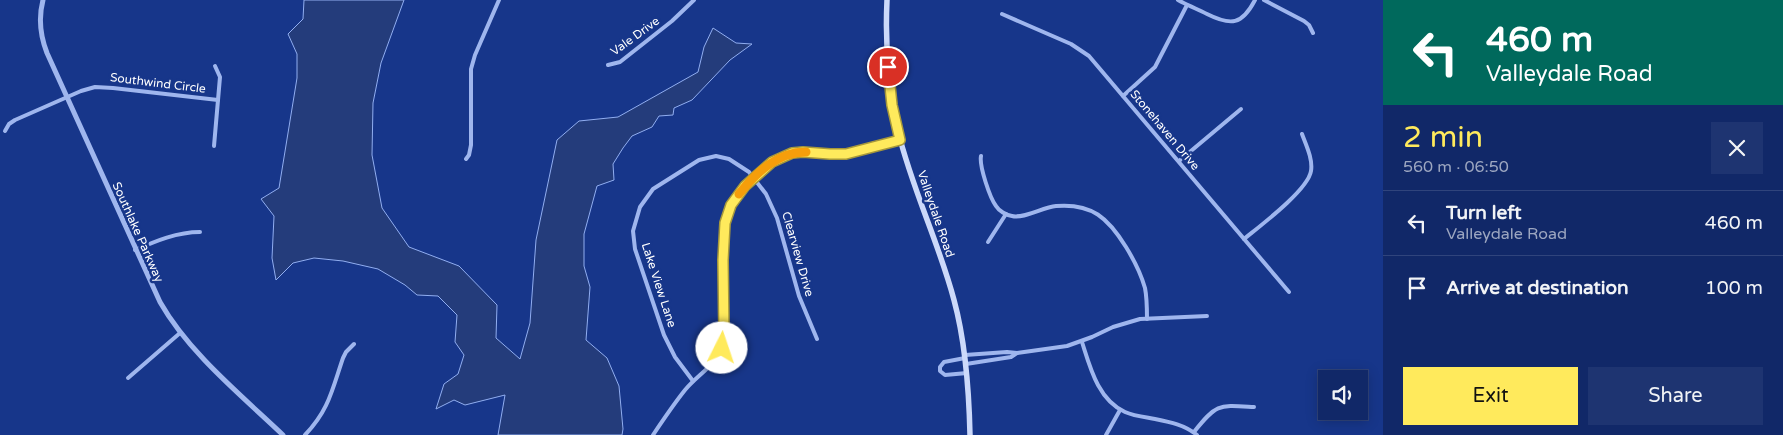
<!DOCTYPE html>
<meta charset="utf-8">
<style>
body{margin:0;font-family:"Varela Round",sans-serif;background:#1e3471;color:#f1f3f6;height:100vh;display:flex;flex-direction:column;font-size:19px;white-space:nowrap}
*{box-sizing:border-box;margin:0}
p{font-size:16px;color:#9ca6c0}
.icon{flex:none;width:28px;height:28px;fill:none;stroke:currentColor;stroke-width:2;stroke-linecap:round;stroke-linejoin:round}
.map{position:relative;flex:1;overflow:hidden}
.drawer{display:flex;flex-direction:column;background:#112868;width:400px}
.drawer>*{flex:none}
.hud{background:#00695c;color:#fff;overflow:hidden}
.tools{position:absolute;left:1318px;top:370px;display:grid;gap:10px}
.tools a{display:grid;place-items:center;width:50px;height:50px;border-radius:0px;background:#112868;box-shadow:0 2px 12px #0003,0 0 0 1px #30447c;font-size:25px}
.pin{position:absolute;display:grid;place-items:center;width:42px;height:42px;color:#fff;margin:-21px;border:2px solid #fff;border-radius:50%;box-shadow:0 1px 5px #0007}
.me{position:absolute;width:55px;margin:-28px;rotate:4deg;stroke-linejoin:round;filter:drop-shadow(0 0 4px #0008)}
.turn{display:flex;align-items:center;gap:18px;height:105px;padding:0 20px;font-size:22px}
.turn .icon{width:65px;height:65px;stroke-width:2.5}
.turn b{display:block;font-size:35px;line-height:42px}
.round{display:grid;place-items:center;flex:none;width:52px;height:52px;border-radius:0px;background:#1e3471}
.overview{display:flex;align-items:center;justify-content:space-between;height:85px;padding:0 20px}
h1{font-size:30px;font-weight:600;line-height:38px;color:#ffea5c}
.button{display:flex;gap:10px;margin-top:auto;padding:10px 20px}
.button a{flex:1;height:58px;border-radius:0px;background:#ffea5c;color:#111;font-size:20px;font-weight:600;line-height:58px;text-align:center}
.button a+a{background:#1e3471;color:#f1f3f6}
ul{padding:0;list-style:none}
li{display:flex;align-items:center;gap:15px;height:65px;padding:0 20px;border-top:1px solid #30447c}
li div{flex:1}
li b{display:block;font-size:19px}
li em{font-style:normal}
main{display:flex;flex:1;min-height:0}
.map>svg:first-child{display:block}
.water{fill:#243c7b;stroke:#91aef1}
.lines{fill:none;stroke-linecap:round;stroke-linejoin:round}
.minor{stroke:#9fb6ee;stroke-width:4}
.tertiary{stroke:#9fb6ee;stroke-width:5}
.secondary{stroke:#ccd9fa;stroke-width:5.5}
.route-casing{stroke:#a6983c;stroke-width:12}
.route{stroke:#ffea5c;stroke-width:9}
.slow{stroke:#f59e0b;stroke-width:9}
.labels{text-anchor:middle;stroke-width:5;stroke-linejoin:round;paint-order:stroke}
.street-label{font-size:12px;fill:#fff;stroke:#17368a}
</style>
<main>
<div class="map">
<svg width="1383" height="435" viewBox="0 0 1383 435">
<rect width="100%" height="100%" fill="#17368a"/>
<!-- water -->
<path class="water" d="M 304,0 L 404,0 L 381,63 L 373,103 L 372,155 L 382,208 L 409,247 L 459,266 L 497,305 L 496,338 L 520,359 L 530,323 L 536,240 L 557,140 L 579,121 L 618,117 L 698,72 L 704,47 L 713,28 L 736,43 L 752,44 L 730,60 L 692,100 L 674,108 L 673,115 L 659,116 L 652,127 L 632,136 L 623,148 L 613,164 L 614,180 L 597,186 L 584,234 L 584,266 L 590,287 L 586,340 L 607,358 L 619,386 L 623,429 L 622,435 L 498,435 L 505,395 L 465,405 L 454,400 L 436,409 L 444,384 L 458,374 L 464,355 L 455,342 L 457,315 L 438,296 L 417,295 L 405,285 L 378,269 L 343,261 L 314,258 L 293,263 L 276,280 L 272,258 L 274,216 L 261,199 L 279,188 L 297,78 L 297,54 L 288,34 L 303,19 Z"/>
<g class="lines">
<!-- minor -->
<g class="minor">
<path d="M 1178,0 C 1187,5 1197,9 1207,14 C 1231,26 1242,25 1255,0"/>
<path d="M 1264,0 L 1304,21 L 1309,25 L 1313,33"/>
<path d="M 1002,14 L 1071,44 L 1089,56 L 1289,292"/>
<path d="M 608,65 L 620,62 L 672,21 L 694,0"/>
<path d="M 1123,96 L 1155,67 L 1187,5"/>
<path d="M 5,131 L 9,124 L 15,120 L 81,91 L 95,87 L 113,88 L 218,100"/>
<path d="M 214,146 L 220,77 L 215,66"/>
<path d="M 981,156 C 979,166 990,198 996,206 C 999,211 1006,215 1012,216 C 1024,219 1043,207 1056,206 C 1092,203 1108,218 1126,247 C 1134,260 1141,274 1145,288 C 1147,298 1147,309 1147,319"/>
<path d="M 466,159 L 469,155 L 471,145 L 471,69 L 475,55 L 499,0"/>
<path d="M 1179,161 L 1241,109"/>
<path d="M 1244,239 C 1260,226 1308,190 1311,171 C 1313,159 1306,145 1302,134"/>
<path d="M 988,242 L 1006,214"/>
<path d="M 135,250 C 156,241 177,232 200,232"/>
<path d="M 1082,342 C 1090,367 1098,400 1125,412 C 1134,416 1144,417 1155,419 C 1170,422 1185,425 1197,435"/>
<path d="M 965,355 L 1007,352 L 1017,353 L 1067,346 L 1092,337 L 1113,327 L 1140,319 L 1207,316"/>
<path d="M 965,358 L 944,362 L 940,367 L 940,371 L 945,375 L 967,373"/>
<path d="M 966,364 L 1011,357 L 1017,353"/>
<path d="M 128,378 L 180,333"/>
<path d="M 693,381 L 675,357 L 664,335 L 635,249 L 633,231 L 640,207 L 653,189 L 699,160 L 716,156 L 729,159 L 749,172 L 766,194 L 777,218 L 799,296 L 817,339"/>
<path d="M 1194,432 C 1217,403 1219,405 1254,407"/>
<path d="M 305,435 C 329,410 332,390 343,358 L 346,352 L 354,344"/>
<path d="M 653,435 C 663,420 673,405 685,390 C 702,370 720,365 724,335 L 723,259 L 725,223 L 731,205 L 745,186 L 772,162 L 792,153 L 803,152 L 830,154 L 845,154 L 900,140"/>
<path d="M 1106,435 L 1120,410"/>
</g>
<!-- tertiary -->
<path class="tertiary" d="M 43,0 C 38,19 40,35 47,53 L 160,302 C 189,353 241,395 283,435"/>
<!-- secondary -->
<path class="secondary" d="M 887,0 C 885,44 888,88 898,131 C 912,189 939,243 954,300 C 966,344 969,390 970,435"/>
</g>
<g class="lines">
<defs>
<path id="route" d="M 722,348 L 724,335 L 723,260 L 725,223 L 731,205 L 745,186 L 772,162 L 792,153 L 803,152 L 830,154 L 846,154 L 900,140 L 892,105 L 888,67"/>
</defs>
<!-- route casing -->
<use href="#route" class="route-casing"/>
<!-- route -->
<use href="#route" class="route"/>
<!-- slow -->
<path class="slow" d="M 739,194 C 756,173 777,152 806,152"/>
</g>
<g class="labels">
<!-- street labels -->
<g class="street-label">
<text transform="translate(635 36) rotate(-36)" y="4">Vale Drive</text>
<text transform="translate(158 83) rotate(7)" y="4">Southwind Circle</text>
<text transform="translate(1165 130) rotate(50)" y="4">Stonehaven Drive</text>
<text transform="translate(936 214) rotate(71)" y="4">Valleydale Road</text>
<text transform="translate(138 232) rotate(66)" y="4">Southlake Parkway</text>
<text transform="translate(798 254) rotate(74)" y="4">Clearview Drive</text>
<text transform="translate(659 285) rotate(72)" y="4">Lake View Lane</text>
</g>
</g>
</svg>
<div class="tools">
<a><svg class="icon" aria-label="sound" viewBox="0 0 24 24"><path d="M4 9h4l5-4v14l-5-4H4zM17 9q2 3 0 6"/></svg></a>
</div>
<div class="pin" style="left:888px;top:67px;background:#d93025"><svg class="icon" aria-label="arrive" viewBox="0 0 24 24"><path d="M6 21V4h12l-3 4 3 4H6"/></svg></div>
<svg class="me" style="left:722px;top:348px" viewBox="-20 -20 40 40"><circle r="19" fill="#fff"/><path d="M0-13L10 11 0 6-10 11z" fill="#ffea5c"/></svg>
</div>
<section class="drawer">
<div class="hud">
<div class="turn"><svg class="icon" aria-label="left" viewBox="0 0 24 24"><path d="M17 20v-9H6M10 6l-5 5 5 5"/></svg><div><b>460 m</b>Valleydale Road</div></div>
</div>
<div class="overview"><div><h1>2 min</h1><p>560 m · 06:50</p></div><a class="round"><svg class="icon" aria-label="close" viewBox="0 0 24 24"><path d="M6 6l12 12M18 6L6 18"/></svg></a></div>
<ul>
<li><svg class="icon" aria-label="left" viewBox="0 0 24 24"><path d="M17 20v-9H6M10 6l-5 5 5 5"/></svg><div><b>Turn left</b><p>Valleydale Road</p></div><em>460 m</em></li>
<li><svg class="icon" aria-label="arrive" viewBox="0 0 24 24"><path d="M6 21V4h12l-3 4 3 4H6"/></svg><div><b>Arrive at destination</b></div><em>100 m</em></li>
</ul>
<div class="button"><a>Exit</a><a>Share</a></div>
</section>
</main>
